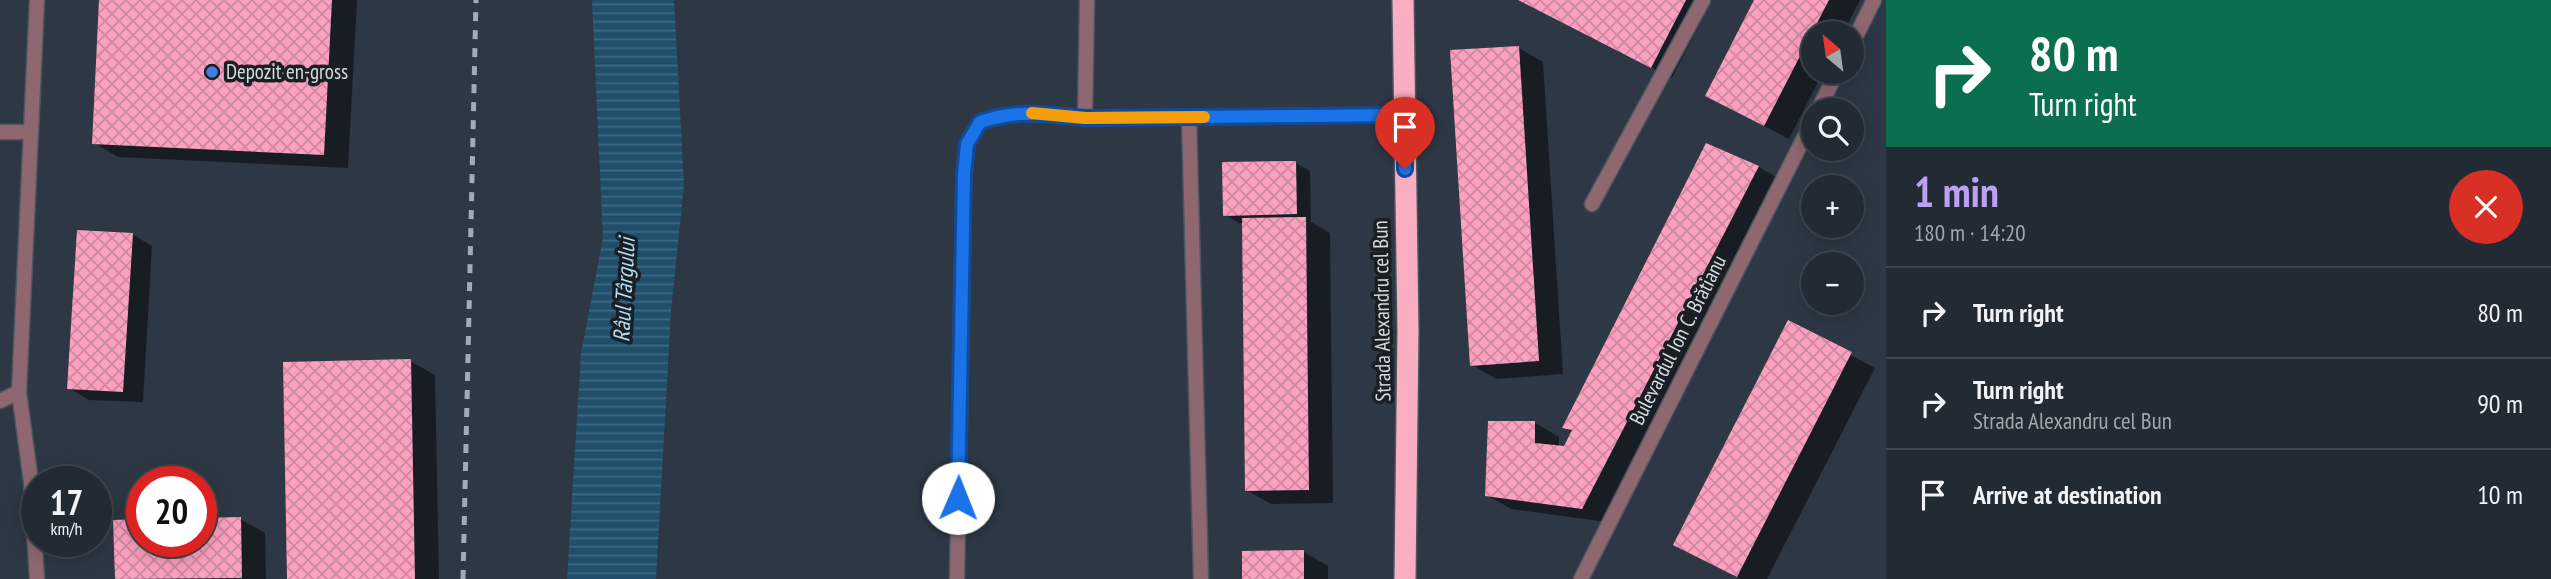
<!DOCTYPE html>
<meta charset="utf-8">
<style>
body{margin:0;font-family:"PT Sans Narrow",sans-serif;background:#2a323b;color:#f1f3f6;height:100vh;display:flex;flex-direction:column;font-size:26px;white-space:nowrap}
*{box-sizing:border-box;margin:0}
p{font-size:23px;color:#a2a7ac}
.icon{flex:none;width:38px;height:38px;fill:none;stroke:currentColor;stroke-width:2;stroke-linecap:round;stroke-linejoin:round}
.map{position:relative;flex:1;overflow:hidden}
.side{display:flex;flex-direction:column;background:#222a33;width:665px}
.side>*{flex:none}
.banner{background:#0b6e4f;color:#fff;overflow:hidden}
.needle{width:46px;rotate:331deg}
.fabs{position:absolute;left:1801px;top:21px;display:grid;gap:14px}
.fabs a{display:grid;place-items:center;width:63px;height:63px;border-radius:50%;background:#222a33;box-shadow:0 4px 18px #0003,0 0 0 2px #3f464e;font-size:35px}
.speed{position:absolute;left:21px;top:466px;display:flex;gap:14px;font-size:35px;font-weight:700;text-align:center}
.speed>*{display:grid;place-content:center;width:91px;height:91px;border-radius:50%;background:#222a33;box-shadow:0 4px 18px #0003,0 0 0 2px #3f464e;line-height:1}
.speed small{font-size:18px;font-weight:400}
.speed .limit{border:10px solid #d22;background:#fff;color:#111}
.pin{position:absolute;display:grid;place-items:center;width:60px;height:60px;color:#fff;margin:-72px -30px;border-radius:50% 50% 50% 0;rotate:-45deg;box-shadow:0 0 7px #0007}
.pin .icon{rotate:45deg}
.me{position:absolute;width:77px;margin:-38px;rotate:1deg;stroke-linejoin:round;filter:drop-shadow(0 0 5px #0008)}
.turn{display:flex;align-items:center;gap:24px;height:147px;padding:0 28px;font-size:32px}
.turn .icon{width:91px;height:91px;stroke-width:2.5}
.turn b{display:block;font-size:49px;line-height:60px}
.round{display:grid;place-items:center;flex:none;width:74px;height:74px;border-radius:37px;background:#2a323b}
.overview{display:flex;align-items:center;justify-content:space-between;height:119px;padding:0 28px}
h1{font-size:42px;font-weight:800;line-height:52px;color:#bca0f2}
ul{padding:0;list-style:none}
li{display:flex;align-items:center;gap:21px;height:91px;padding:0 28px;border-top:2px solid #3f464e}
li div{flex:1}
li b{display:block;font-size:26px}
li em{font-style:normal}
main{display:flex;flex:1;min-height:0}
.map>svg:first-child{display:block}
.water{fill:url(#water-rules)}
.shadow{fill:#0007}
.building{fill:url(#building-cross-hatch)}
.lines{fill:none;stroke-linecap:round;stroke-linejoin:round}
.lane-casing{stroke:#4b5560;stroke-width:17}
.street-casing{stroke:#4b5560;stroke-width:17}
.highway-casing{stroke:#4b5560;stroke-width:24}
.lane{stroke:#8e6771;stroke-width:14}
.street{stroke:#8e6771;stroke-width:14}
.highway{stroke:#faaec1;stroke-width:21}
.rail{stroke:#a3abb4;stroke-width:5;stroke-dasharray:9 9;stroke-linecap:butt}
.route-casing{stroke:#114b97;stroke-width:18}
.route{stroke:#1a73e8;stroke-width:12}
.slow{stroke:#f59e0b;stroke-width:12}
.shop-dot{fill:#3f7fe0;stroke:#1a1f24;stroke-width:2.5}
.labels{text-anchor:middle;stroke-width:7;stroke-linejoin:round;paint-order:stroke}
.poi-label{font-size:21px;fill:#d3dae2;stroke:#1a1f24;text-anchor:start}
.street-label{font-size:21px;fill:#d3dae2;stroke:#1a1f24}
.water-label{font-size:23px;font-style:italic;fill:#b2dcf7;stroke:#1a1f24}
</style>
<main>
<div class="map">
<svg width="1886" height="579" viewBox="0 0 1886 579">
<defs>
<pattern id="water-rules" width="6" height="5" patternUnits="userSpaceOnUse" patternTransform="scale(1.75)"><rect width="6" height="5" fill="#204f6b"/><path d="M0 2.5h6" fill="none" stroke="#406880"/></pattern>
<pattern id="building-cross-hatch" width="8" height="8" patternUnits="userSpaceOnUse" patternTransform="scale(1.75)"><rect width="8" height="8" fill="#fca0bf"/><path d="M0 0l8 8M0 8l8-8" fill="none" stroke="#cd88a0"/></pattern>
</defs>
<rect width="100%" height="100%" fill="#2d3844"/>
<!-- water -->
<path class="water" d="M 592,0 L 674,0 L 684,185 L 671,311 L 656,579 L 567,579 L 581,354 L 603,238 Z"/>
<!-- shadow -->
<g class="shadow">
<path d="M 101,0 L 357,0 L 348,168 L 118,157 L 94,143 Z"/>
<path d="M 1520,0 L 1712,0 L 1672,78 Z"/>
<path d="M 1756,0 L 1860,0 L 1843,33 L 1813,33 L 1813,72 L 1823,72 L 1789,139 L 1707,96 Z"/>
<path d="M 1519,48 L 1543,62 L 1563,374 L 1496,379 L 1472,365 Z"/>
<path d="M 1707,145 L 1759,167 L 1783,181 L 1606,522 L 1511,509 L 1487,495 L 1534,422 L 1559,437 L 1559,447 L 1565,447 L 1573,432 L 1564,427 Z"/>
<path d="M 1296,163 L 1310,171 L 1311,222 L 1330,233 L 1333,503 L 1271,504 L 1246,490 L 1244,223 L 1239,223 L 1225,215 Z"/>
<path d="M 132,234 L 152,246 L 143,402 L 89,400 L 69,388 Z"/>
<path d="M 1789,322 L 1875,368 L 1767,579 L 1741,579 L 1700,558 Z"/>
<path d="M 410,361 L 435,375 L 439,579 L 289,579 Z"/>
<path d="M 240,519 L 265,533 L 266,579 L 117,579 L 115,522 L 142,541 L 201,541 Z"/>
<path d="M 1304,552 L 1328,566 L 1328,579 L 1244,579 Z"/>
</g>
<!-- building -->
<g class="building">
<path d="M 99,0 L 332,0 L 324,155 L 92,144 Z"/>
<path d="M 1518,0 L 1686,0 L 1651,68 Z"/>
<path d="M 1754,0 L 1829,0 L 1764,126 L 1705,96 Z"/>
<path d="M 1519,46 L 1539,361 L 1470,366 L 1450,50 Z"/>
<path d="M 1706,143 L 1759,166 L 1582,509 L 1485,496 L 1488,421 L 1535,421 L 1535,443 L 1564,446 L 1572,430 L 1562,428 Z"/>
<path d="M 1296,161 L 1297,214 L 1223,216 L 1222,162 Z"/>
<path d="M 1306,217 L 1309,490 L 1245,491 L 1242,218 Z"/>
<path d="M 77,230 L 133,233 L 123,392 L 67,389 Z"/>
<path d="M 1788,320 L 1852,352 L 1737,577 L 1673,545 Z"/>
<path d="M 411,359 L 415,579 L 287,579 L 283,362 Z"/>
<path d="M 241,517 L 242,578 L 115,579 L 113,520 L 142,519 L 142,541 L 201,541 L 201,518 Z"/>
<path d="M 1304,550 L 1304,579 L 1242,579 L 1242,551 Z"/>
</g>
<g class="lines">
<defs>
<g id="lane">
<path d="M 1087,0 L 1085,118 L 1404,115"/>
<path d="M 1189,117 L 1201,579"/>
<path d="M 0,132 L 31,132"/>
<path d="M 1592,204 L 1703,0"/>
<path d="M 957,579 L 964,174 L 967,144 L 980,122 C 1019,109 1046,114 1085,118"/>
</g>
<g id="street">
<path d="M 1852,44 L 1874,0"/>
<path d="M 1818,110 L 1837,72"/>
<path d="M 0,401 L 19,392"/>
<path d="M 37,579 L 31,482 L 19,392 L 37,0"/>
<path d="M 1581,579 L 1813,120"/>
</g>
<path id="highway" d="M 1403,0 L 1408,330 L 1405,579"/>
</defs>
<!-- lane casing -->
<use href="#lane" class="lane-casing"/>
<!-- street casing -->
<use href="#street" class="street-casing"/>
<!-- highway casing -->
<use href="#highway" class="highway-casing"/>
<!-- lane -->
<use href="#lane" class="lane"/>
<!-- street -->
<use href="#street" class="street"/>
<!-- highway -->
<use href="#highway" class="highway"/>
<!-- rail -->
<path class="rail" d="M 463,579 L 476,0"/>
</g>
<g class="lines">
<defs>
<path id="route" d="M 958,498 L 964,174 L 967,144 L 980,122 C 1019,109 1046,114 1085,118 L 1404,115 L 1405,169"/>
</defs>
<!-- route casing -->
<use href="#route" class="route-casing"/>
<!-- route -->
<use href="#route" class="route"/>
<!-- slow -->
<path class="slow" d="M 1032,113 L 1085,118 L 1204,117"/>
</g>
<!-- markers -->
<circle class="shop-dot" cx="212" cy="72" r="7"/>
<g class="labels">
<!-- poi labels -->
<g class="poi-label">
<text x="226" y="79">Depozit en-gross</text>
</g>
<!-- street labels -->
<g class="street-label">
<text transform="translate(1382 311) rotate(-91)" y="7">Strada Alexandru cel Bun</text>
<text transform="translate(1678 340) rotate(-63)" y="7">Bulevardul Ion C. Brătianu</text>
</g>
<!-- water labels -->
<g class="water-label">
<text transform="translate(624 290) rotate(-87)" y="8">Râul Târgului</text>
</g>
</g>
</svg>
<div class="fabs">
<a><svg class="needle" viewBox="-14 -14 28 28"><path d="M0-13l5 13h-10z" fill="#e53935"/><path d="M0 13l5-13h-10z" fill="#a2a7ac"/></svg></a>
<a><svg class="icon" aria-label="search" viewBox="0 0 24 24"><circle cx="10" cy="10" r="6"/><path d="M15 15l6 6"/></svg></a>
<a>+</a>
<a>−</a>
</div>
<div class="speed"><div>17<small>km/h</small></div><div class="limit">20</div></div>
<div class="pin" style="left:1405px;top:169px;background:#d93025"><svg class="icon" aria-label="arrive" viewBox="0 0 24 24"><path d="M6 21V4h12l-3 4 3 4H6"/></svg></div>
<svg class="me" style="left:958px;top:498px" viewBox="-20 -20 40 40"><circle r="19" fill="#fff"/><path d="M0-13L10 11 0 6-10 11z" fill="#1a73e8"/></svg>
</div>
<section class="side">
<div class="banner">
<div class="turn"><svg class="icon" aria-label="right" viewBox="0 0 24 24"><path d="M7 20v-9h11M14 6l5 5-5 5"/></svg><div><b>80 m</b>Turn right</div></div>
</div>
<div class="overview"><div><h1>1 min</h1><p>180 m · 14:20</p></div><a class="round" style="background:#d93025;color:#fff"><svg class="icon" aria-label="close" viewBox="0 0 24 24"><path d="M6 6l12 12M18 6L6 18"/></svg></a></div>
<ul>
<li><svg class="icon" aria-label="right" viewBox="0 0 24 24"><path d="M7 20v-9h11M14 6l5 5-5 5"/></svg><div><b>Turn right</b></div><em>80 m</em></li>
<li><svg class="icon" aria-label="right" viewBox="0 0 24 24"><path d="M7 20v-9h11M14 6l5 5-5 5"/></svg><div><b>Turn right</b><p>Strada Alexandru cel Bun</p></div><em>90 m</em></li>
<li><svg class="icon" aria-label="arrive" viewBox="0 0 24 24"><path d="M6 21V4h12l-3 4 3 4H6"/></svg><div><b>Arrive at destination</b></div><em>10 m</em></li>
</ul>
</section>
</main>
